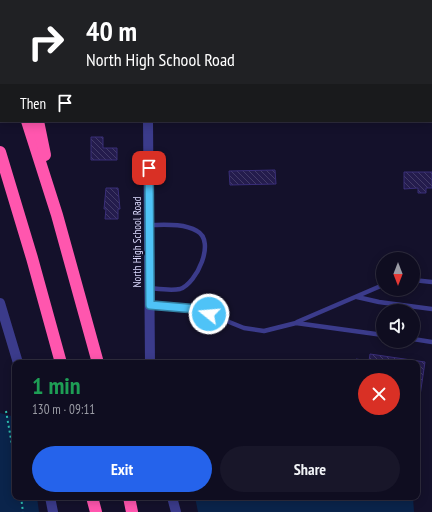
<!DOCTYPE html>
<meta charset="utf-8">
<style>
body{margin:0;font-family:"PT Sans Narrow",sans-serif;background:#181629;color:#f1f3f6;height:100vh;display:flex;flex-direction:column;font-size:15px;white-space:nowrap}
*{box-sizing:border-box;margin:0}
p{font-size:13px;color:#9b9ca5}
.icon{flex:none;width:22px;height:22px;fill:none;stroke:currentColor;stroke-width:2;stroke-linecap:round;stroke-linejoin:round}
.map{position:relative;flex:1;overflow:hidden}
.drawer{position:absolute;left:12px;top:360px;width:408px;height:140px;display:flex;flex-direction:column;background:#0f0d20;border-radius:8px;box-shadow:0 2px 10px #0003,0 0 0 1px #2f2d3e}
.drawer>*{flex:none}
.banner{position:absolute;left:0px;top:0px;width:432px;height:122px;box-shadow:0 2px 10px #0003,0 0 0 1px #2f2d3e;background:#202124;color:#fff;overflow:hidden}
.needle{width:26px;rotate:180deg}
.fabs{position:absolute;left:376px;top:252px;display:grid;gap:8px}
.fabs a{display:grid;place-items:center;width:44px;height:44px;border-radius:50%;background:#0f0d20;box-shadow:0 2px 10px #0003,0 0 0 1px #2f2d3e;font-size:20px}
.pin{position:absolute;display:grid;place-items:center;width:34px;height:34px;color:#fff;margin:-17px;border-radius:8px;box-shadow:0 2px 6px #0006}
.me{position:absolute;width:44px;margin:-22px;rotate:287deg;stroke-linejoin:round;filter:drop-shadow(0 0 3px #0008)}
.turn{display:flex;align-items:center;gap:14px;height:84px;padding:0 20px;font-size:18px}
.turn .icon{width:52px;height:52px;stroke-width:2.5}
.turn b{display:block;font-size:28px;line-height:34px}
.then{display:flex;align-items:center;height:38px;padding:0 20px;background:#0003;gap:8px;font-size:15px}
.round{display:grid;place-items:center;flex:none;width:42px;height:42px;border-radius:21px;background:#181629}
.headline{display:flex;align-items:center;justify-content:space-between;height:68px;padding:0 20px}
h1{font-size:24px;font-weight:800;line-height:30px;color:#1e9e55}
.cta{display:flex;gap:8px;margin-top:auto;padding:8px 20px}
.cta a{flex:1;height:46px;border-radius:24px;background:#2563eb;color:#fff;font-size:16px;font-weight:800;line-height:46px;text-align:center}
.cta a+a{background:#181629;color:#f1f3f6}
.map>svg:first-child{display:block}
.water{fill:#0a244b}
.building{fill:url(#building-back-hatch);stroke:#392e79}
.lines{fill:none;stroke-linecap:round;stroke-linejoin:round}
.path{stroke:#2ec0b1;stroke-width:2;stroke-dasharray:2 3;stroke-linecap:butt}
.service{stroke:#3b3b8b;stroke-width:4.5}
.tertiary{stroke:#3b3b8b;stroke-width:10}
.motorway{stroke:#ff56ae;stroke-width:12}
.route-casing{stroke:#337fa1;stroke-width:10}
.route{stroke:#4fc3f7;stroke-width:7}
.labels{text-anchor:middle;stroke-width:4;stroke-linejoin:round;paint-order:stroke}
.street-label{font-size:11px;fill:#dddbff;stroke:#14112b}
</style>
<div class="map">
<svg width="432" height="512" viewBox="0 0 432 512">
<defs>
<pattern id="building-back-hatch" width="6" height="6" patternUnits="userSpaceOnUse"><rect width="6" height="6" fill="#241c4d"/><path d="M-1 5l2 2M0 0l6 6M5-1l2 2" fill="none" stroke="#433c68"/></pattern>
</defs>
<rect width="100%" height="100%" fill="#14112b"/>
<!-- water -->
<g class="water">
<path d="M 0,413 L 15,417 L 15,497 L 37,497 L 39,512 L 0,512 Z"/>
<path d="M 195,497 L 413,497 L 414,512 L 198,512 Z"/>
</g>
<!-- building -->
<g class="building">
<path d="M 91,137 L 103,137 L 103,148 L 117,148 L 117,160 L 91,160 Z"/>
<path d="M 275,170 L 276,184 L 230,185 L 229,171 Z"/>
<path d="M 404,172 L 432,172 L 432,188 L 426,188 L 426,193 L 418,193 L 418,188 L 404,189 Z"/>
<path d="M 106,188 L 118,188 L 120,209 L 118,209 L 118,219 L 105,219 L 106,209 L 104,209 Z"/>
<path d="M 370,354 L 425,362 L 417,416 L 417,363 L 355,363 L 356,359 L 369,361 Z"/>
</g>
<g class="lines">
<!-- path -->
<g class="path">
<path d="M 6,411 L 15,462"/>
<path d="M 21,497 L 23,512"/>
</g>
<!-- service -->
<g class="service">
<path d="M 149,225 C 164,225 183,223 197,231 C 216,241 197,283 180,289 C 171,291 159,289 149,288"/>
<path d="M 413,280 L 432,282"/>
<path d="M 357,297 L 379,302 L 432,309"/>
<path d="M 149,305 L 197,309 L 244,328 L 264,331 L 296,323 L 383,335"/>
<path d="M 297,322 L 383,285"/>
<path d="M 413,339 L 432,342"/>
</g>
<!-- tertiary -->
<g class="tertiary">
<path d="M 148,0 L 148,1"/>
<path d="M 148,121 L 150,363"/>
<path d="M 0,303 L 18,363"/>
<path d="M 50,497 L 53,512"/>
<path d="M 172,497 L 176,512"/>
</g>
<!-- motorway -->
<g class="motorway">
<path d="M 8,0 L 8,1"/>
<path d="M 0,36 L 1,39"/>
<path d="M 27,121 L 57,215 L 98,363"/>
<path d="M 38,121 L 45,155"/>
<path d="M 0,152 L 32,258 L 61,363"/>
<path d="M 92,497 L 96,512"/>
<path d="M 129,497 L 132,512"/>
</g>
</g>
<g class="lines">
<defs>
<path id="route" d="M 149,168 L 150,305 L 197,309 L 209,314"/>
</defs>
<!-- route casing -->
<use href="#route" class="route-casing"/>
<!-- route -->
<use href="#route" class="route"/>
</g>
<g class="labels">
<!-- street labels -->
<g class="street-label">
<text transform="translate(137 242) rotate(-90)" y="4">North High School Road</text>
</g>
</g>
</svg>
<div class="fabs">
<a><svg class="needle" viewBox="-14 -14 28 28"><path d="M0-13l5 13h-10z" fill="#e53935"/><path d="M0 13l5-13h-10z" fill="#9b9ca5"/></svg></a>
<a><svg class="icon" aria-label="sound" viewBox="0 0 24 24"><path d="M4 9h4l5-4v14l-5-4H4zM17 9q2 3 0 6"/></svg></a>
</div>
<div class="pin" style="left:149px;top:168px;background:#d93025"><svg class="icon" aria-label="arrive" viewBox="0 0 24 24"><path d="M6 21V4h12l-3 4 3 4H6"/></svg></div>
<svg class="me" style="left:209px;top:314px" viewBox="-20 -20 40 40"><circle r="17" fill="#4fc3f7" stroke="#fff" stroke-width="3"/><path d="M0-11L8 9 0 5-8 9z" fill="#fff"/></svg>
<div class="banner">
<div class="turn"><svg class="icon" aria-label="right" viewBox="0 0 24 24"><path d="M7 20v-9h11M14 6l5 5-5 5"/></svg><div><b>40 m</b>North High School Road</div></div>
<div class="then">Then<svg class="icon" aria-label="arrive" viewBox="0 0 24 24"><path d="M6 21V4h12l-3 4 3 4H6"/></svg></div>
</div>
<section class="drawer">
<div class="headline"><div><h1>1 min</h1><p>130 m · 09:11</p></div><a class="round" style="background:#d93025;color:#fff"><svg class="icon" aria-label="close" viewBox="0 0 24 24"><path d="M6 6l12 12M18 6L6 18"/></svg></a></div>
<div class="cta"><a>Exit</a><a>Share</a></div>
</section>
</div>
